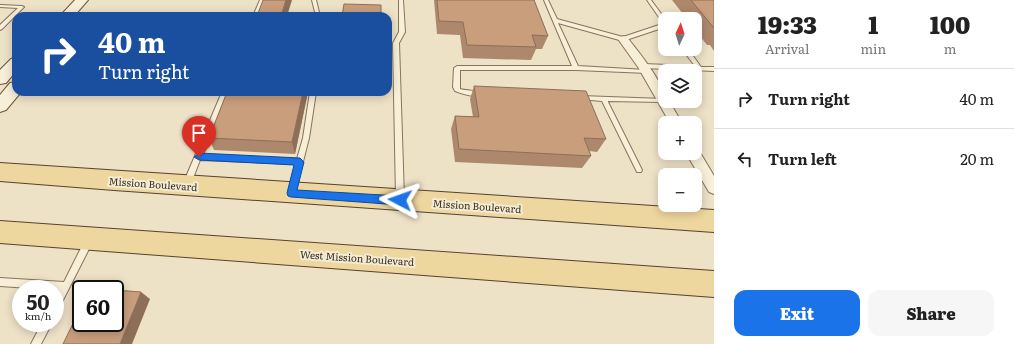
<!DOCTYPE html>
<meta charset="utf-8">
<style>
body{margin:0;font-family:Literata,serif;background:#f6f6f6;color:#222;height:100vh;display:flex;flex-direction:column;font-size:15px;white-space:nowrap}
*{box-sizing:border-box;margin:0}
p{font-size:13px;color:#767676}
.icon{flex:none;width:22px;height:22px;fill:none;stroke:currentColor;stroke-width:2;stroke-linecap:round;stroke-linejoin:round}
.map{position:relative;flex:1;overflow:hidden}
.drawer{display:flex;flex-direction:column;background:#fff;width:300px}
.drawer>*{flex:none}
.top-card{position:absolute;left:12px;top:12px;width:380px;height:84px;border-radius:12px;box-shadow:0 2px 10px #0003;background:#1a4fa0;color:#fff;overflow:hidden}
.needle{width:26px;rotate:4deg}
.fabs{position:absolute;left:658px;top:12px;display:grid;gap:8px}
.fabs a{display:grid;place-items:center;width:44px;height:44px;border-radius:8px;background:#fff;box-shadow:0 2px 10px #0003;font-size:20px}
.speed{position:absolute;left:12px;top:280px;display:flex;gap:8px;font-size:20px;font-weight:700;text-align:center}
.speed>*{display:grid;place-content:center;width:52px;height:52px;border-radius:50%;background:#fff;box-shadow:0 2px 10px #0003;line-height:1}
.speed small{font-size:10px;font-weight:400}
.speed .limit{border:2px solid #111;border-radius:6px;background:#fff;color:#111}
.pin{position:absolute;display:grid;place-items:center;width:34px;height:34px;color:#fff;margin:-41px -17px;border-radius:50% 50% 50% 0;rotate:-45deg;box-shadow:0 0 4px #0007}
.pin .icon{rotate:45deg}
.me{position:absolute;width:44px;margin:-22px;rotate:274deg;stroke-linejoin:round;filter:drop-shadow(0 0 3px #0008)}
.turn{display:flex;align-items:center;gap:14px;height:84px;padding:0 20px;font-size:18px}
.turn .icon{width:52px;height:52px;stroke-width:2.5}
.turn b{display:block;font-size:28px;line-height:34px}
.eta{display:flex;justify-content:space-evenly;align-items:center;height:68px;text-align:center}
.eta b{font-size:24px;font-weight:800;line-height:28px}
.button{display:flex;gap:8px;margin-top:auto;padding:8px 20px}
.button a{flex:1;height:46px;border-radius:12px;background:#1a73e8;color:#fff;font-size:16px;font-weight:800;line-height:46px;text-align:center}
.button a+a{background:#f6f6f6;color:#222}
ul{padding:0;list-style:none}
li{display:flex;align-items:center;gap:12px;height:60px;padding:0 20px;border-top:1px solid #e0e0e0}
li div{flex:1}
li b{display:block;font-size:15px}
li em{font-style:normal}
main{display:flex;flex:1;min-height:0}
.map>svg:first-child{display:block}
.lines{fill:none;stroke-linecap:round;stroke-linejoin:round}
.service-casing{stroke:#87745c;stroke-width:2}
.minor-casing{stroke:#87745c;stroke-width:2}
.secondary-casing{stroke:#69553f;stroke-width:2}
.primary-casing{stroke:#554230;stroke-width:2}
.service{fill:#f8efd9;fill-rule:evenodd}
.minor{fill:#f8efd9;fill-rule:evenodd}
.secondary{fill:#f8efd9;fill-rule:evenodd}
.primary{fill:#eed69f;fill-rule:evenodd}
.wall{fill:#ad886c}
.shaded-wall{fill:#8d6f58}
.building{fill:#c99e7d;stroke:#8d6f58}
.route{fill:#1a73e8;stroke:#114b97}
.labels{text-anchor:middle;stroke-width:4;stroke-linejoin:round;paint-order:stroke}
.street-label{font-size:10px;fill:#382c1f;stroke:#f4ecd5}
</style>
<main>
<div class="map">
<svg width="714" height="344" viewBox="0 0 714 344">
<rect width="100%" height="100%" fill="#ede1c6"/>
<g class="lines">
<defs>
<g id="service">
<path d="M 260,0 L 264,0 L 257,16 L 253,16 Z"/>
<path d="M 312,0 L 316,0 L 320,16 L 316,16 Z"/>
<path d="M 399,0 L 403,0 L 405,32 L 399,43 L 404,198 L 403,200 L 400,201 L 397,200 L 396,198 L 393,43 L 399,32 Z"/>
<path d="M 544,0 L 548,0 L 557,19 L 623,37 L 665,23 L 663,23 L 647,0 L 651,0 L 665,19 L 665,27 L 623,41 L 558,23 L 578,66 L 646,70 L 648,71 L 648,73 L 576,70 L 460,70 L 460,89 C 467,91 479,90 484,94 C 477,99 463,94 455,91 L 453,87 L 454,68 L 457,66 L 572,66 Z"/>
<path d="M 0,5 L 22,6 L 24,7 L 2,29 L 0,30 L 0,25 L 18,8 L 0,7 Z"/>
<path d="M 682,49 L 688,49 L 701,67 L 714,67 L 714,71 L 643,68 L 640,66 L 643,64 L 695,66 Z"/>
<path d="M 222,92 L 228,92 L 203,155 L 297,159 L 303,138 L 310,92 L 316,92 L 309,138 L 295,193 L 292,194 L 289,193 L 288,191 L 296,164 L 200,160 L 190,186 L 184,186 L 183,184 Z"/>
<path d="M 581,96 L 664,99 L 665,100 L 662,102 L 608,101 L 608,102 L 642,170 L 641,172 L 637,172 L 602,101 L 579,99 L 578,98 L 579,97 Z"/>
<path d="M 89,237 L 92,238 L 93,241 L 58,310 L 55,311 L 55,298 L 59,290 L 0,286 L 0,278 L 64,282 L 86,238 Z"/>
<path d="M 42,323 L 52,323 L 41,344 L 31,344 Z"/>
</g>
<g id="minor">
<path d="M 623,36 L 627,37 C 638,52 665,83 665,101 L 669,101 L 682,123 L 670,123 L 638,67 L 618,39 Z"/>
<path d="M 695,148 L 698,149 L 714,176 L 714,194 L 709,192 L 686,153 L 695,153 Z"/>
</g>
<g id="secondary">
<path d="M 75,0 L 88,0 L 74,16 L 60,16 Z"/>
<path d="M 16,57 L 16,71 L 6,83 L 0,84 L 0,70 L 11,59 Z"/>
<path d="M 16,82 L 16,92 L 21,92 L 6,110 L 0,112 L 0,95 L 10,83 Z"/>
</g>
<g id="primary">
<path d="M 0,163 L 714,210 L 714,232 L 114,190 L 0,181 Z"/>
<path d="M 0,221 L 714,271 L 714,297 L 0,243 Z"/>
</g>
</defs>
<!-- service casing -->
<use href="#service" class="service-casing"/>
<!-- minor casing -->
<use href="#minor" class="minor-casing"/>
<!-- secondary casing -->
<use href="#secondary" class="secondary-casing"/>
<!-- primary casing -->
<use href="#primary" class="primary-casing"/>
<!-- service -->
<use href="#service" class="service"/>
<!-- minor -->
<use href="#minor" class="minor"/>
<!-- secondary -->
<use href="#secondary" class="secondary"/>
<!-- primary -->
<use href="#primary" class="primary"/>
</g>
<!-- wall -->
<g class="wall">
<path d="M 434,0 L 534,0 L 548,36 L 542,49 L 536,49 L 531,60 L 463,58 L 460,35 L 437,34 Z"/>
<path d="M 672,0 L 714,0 L 714,51 L 710,45 L 707,45 L 695,30 L 695,19 L 687,19 Z"/>
<path d="M 474,86 L 606,139 L 597,152 L 589,151 L 591,156 L 582,168 L 455,162 L 451,129 L 455,116 L 473,117 L 470,99 Z"/>
<path d="M 227,92 L 308,92 L 295,154 L 214,150 L 209,138 Z"/>
</g>
<!-- shaded-wall -->
<g class="shaded-wall">
<path d="M 286,0 L 292,0 L 287,16 L 281,16 Z"/>
<path d="M 303,92 L 308,92 L 295,154 L 292,142 Z"/>
<path d="M 141,292 L 150,299 L 132,344 L 120,344 Z"/>
</g>
<!-- building -->
<g class="building">
<path d="M 263,0 L 286,0 L 281,16 L 257,16 Z"/>
<path d="M 437,0 L 534,0 L 548,36 L 532,35 L 536,47 L 467,45 L 463,22 L 439,21 Z"/>
<path d="M 691,0 L 714,0 L 714,28 Z"/>
<path d="M 344,4 L 381,5 L 381,16 L 342,16 Z"/>
<path d="M 474,86 L 586,91 L 606,139 L 584,138 L 591,156 L 459,149 L 455,116 L 479,117 Z"/>
<path d="M 227,92 L 303,92 L 292,142 L 209,138 Z"/>
<path d="M 115,290 L 141,292 L 120,344 L 63,344 L 81,307 L 81,323 L 115,323 Z"/>
</g>
<!-- route -->
<path class="route" d="M 199,153 L 300,158 L 304,162 L 297,190 L 400,196 L 403,198 L 404,200 L 403,203 L 400,205 L 291,197 L 288,196 L 287,193 L 294,165 L 199,160 L 194,157 Z"/>
<g class="labels">
<!-- street labels -->
<g class="street-label">
<text transform="translate(153 184) rotate(4)" y="4">Mission Boulevard</text>
<text transform="translate(477 206) rotate(4)" y="4">Mission Boulevard</text>
<text transform="translate(357 258) rotate(4)" y="4">West Mission Boulevard</text>
</g>
</g>
</svg>
<div class="fabs">
<a><svg class="needle" viewBox="-14 -14 28 28"><path d="M0-13l5 13h-10z" fill="#e53935"/><path d="M0 13l5-13h-10z" fill="#767676"/></svg></a>
<a><svg class="icon" aria-label="layers" viewBox="0 0 24 24"><path d="M12 4l9 5-9 5-9-5zM3 14l9 5 9-5"/></svg></a>
<a>+</a>
<a>−</a>
</div>
<div class="speed"><div>50<small>km/h</small></div><div class="limit">60</div></div>
<div class="pin" style="left:199px;top:157px;background:#d93025"><svg class="icon" aria-label="arrive" viewBox="0 0 24 24"><path d="M6 21V4h12l-3 4 3 4H6"/></svg></div>
<svg class="me" style="left:400px;top:200px" viewBox="-20 -20 40 40"><path d="M0-17L14 15 0 8-14 15z" fill="#1a73e8" stroke="#fff" stroke-width="4"/></svg>
<div class="top-card">
<div class="turn"><svg class="icon" aria-label="right" viewBox="0 0 24 24"><path d="M7 20v-9h11M14 6l5 5-5 5"/></svg><div><b>40 m</b>Turn right</div></div>
</div>
</div>
<section class="drawer">
<div class="eta">
<div><b>19:33</b><p>Arrival</p></div>
<div><b>1</b><p>min</p></div>
<div><b>100</b><p>m</p></div>
</div>
<ul>
<li><svg class="icon" aria-label="right" viewBox="0 0 24 24"><path d="M7 20v-9h11M14 6l5 5-5 5"/></svg><div><b>Turn right</b></div><em>40 m</em></li>
<li><svg class="icon" aria-label="left" viewBox="0 0 24 24"><path d="M17 20v-9H6M10 6l-5 5 5 5"/></svg><div><b>Turn left</b></div><em>20 m</em></li>
</ul>
<div class="button"><a>Exit</a><a>Share</a></div>
</section>
</main>
